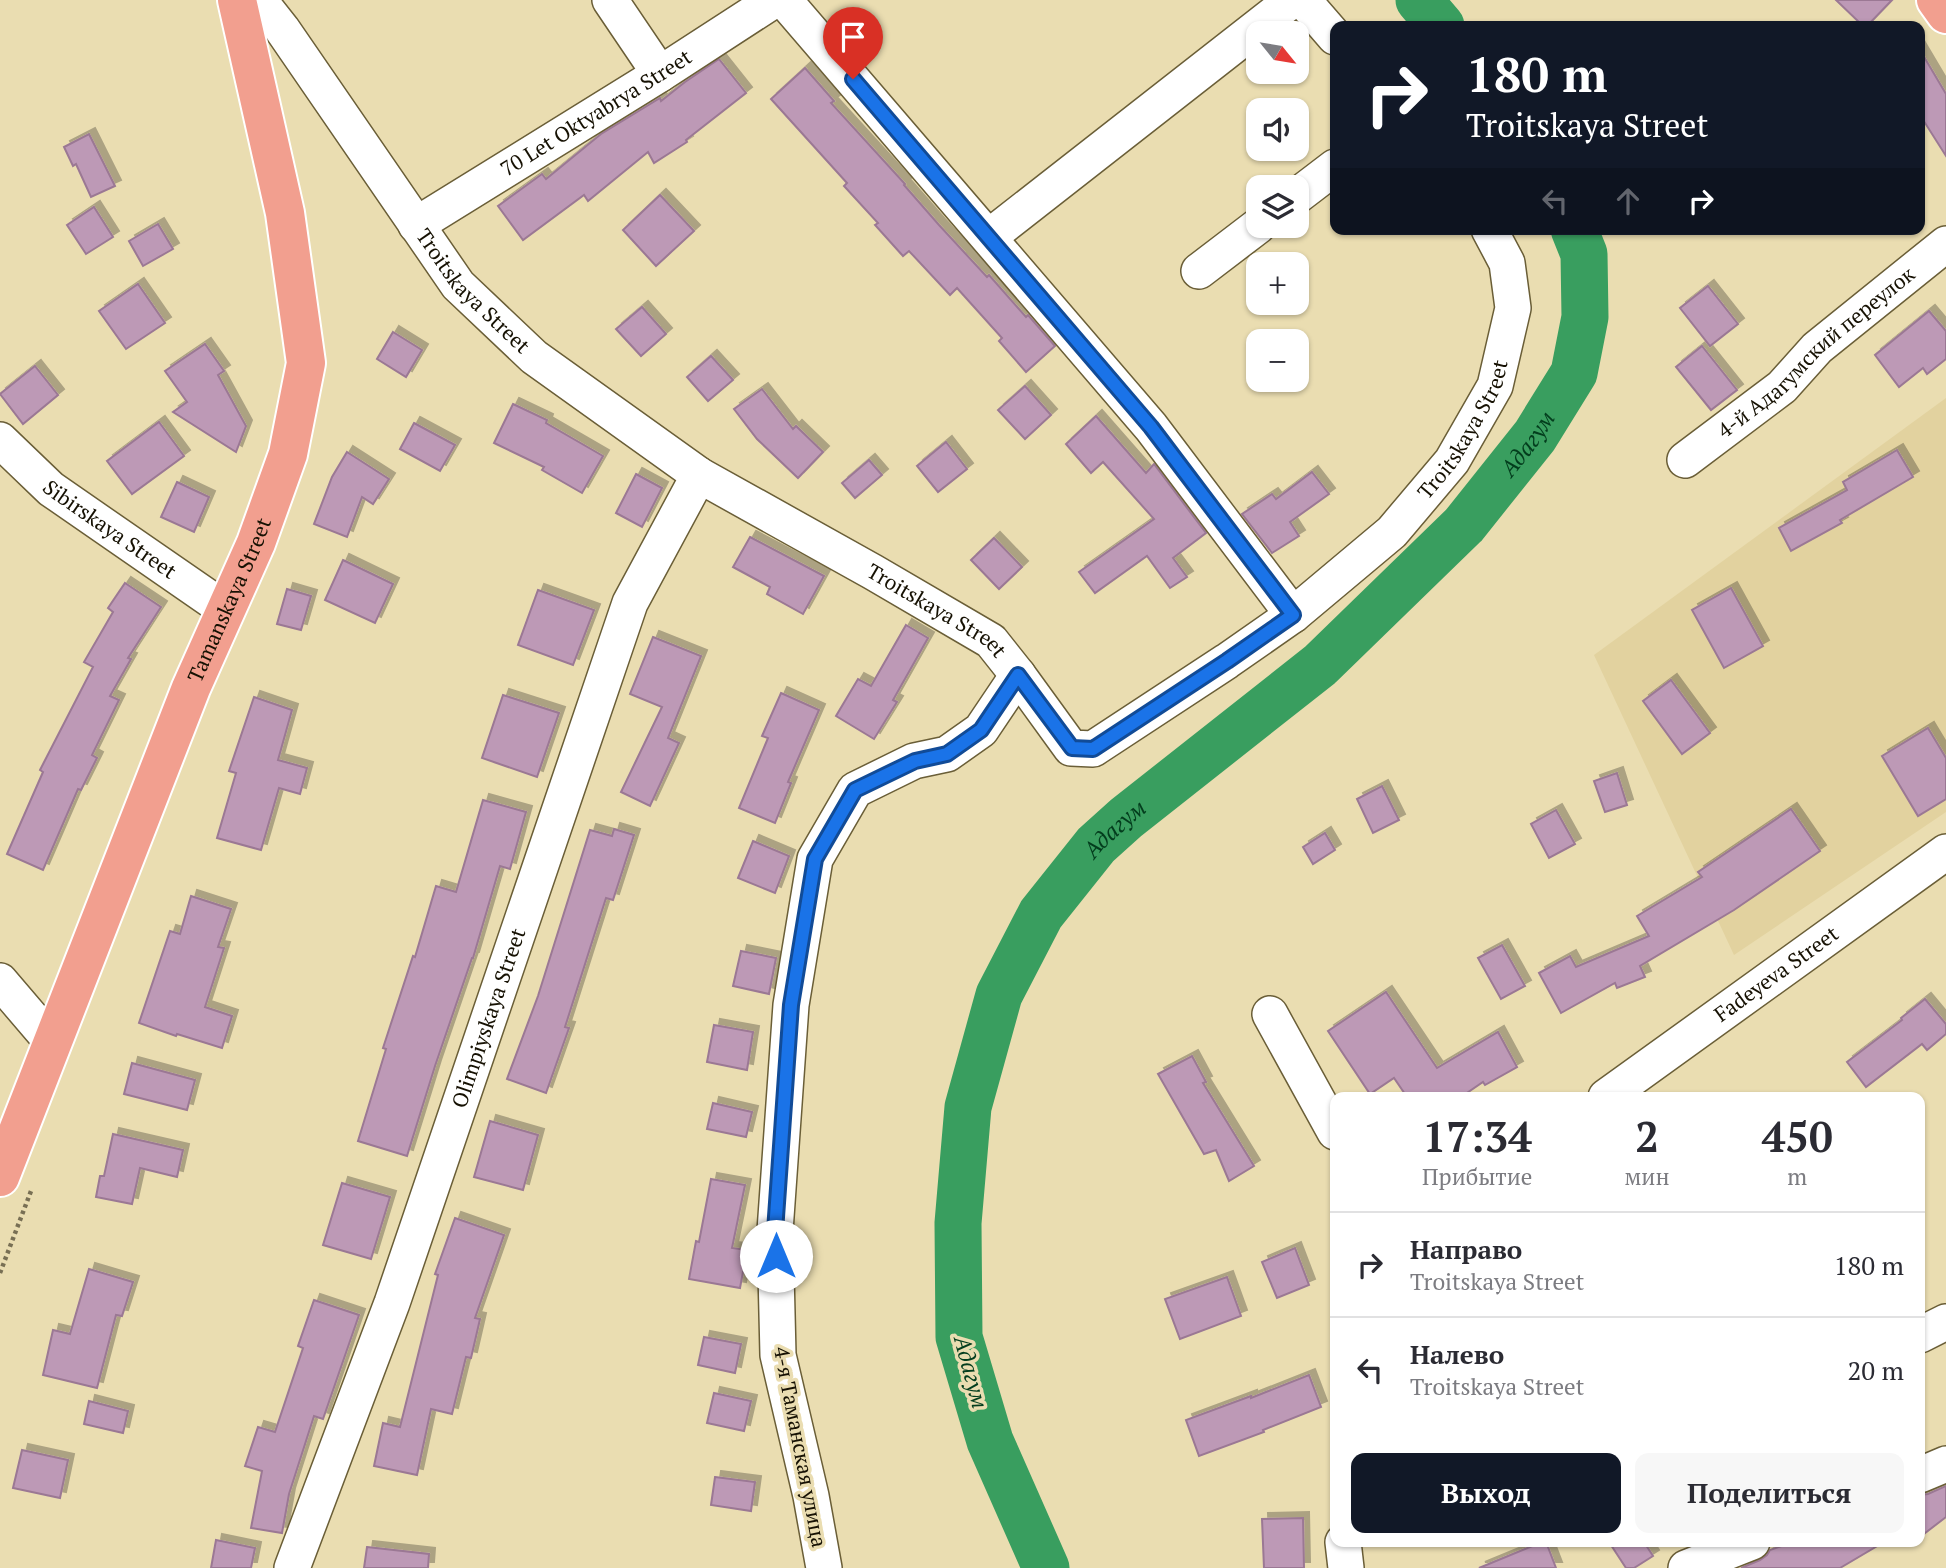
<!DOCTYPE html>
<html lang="ru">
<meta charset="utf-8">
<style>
body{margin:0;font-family:"PT Serif",serif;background:#f7f7f7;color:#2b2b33;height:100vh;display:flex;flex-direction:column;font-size:26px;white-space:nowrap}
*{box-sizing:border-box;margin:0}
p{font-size:23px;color:#7c7c81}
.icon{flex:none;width:38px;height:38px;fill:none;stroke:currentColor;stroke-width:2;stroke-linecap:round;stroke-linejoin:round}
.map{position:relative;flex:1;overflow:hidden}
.details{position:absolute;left:1330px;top:1092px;width:595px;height:455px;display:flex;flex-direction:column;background:#fff;border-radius:14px;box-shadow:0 2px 5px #0004}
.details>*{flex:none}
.hud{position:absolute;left:1330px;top:21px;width:595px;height:214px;border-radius:14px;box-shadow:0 2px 5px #0004;background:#111827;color:#fff;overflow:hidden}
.needle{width:46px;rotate:120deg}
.controls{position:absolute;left:1246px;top:21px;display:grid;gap:14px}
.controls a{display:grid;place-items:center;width:63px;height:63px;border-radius:14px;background:#fff;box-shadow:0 2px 5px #0004;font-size:35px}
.pin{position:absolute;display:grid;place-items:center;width:60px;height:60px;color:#fff;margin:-72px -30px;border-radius:50% 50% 50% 0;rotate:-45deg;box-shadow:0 0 7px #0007}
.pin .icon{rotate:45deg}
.me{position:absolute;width:77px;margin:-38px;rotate:0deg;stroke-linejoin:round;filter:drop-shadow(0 0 5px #0008)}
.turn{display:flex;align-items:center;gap:24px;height:147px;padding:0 21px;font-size:32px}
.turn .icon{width:91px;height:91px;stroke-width:2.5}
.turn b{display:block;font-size:49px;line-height:60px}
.lanes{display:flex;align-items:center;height:66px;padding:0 21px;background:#0003;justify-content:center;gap:35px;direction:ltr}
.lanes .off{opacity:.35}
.eta{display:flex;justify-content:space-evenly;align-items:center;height:119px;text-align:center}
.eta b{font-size:42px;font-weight:600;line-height:49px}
.button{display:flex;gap:14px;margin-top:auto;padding:14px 21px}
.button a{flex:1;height:80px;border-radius:14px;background:#111827;color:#fff;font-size:28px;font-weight:600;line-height:80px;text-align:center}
.button a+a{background:#f7f7f7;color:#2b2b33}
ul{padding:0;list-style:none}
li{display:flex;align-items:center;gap:21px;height:105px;padding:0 21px;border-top:2px solid #e1e1e2}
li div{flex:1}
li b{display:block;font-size:26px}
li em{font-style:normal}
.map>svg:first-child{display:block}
.built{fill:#e2d29f}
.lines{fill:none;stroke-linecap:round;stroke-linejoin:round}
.river{stroke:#399e5f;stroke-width:47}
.building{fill:#bd99b6;stroke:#9b7894;stroke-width:2;filter:url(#shadow)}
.minor-casing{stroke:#6a5e37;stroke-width:38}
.major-casing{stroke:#fff;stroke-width:42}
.path{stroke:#786f54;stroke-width:4.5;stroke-dasharray:3.5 3.5;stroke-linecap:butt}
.minor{stroke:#fff;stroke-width:35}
.major{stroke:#f29f8f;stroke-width:38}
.route-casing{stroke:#114b97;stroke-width:18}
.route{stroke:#1a73e8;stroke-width:12}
.labels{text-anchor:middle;stroke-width:7;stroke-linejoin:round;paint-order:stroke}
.street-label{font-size:21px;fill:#161103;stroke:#eaddb1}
.water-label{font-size:23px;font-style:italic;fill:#033d1d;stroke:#eaddb1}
</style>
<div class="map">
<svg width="1946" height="1568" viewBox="0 0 1946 1568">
<defs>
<filter id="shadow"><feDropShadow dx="6" dy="-6" stdDeviation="0" flood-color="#0004"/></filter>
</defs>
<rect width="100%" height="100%" fill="#eaddb1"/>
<!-- built -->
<path class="built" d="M 1946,398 L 1946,812 L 1734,955 L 1594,655 Z"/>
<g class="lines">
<!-- river -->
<g class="river">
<path d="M 1419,0 L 1441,26"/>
<path id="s1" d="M 1046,1568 L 990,1441 L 959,1337 L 958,1223 L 968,1107 L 999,995 L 1041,914 L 1096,845 L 1126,818 L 1320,665 L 1464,525 L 1535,436 L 1574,373 L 1585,317 L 1584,254 L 1574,229"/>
</g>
</g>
<!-- building -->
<g class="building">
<path d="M 1836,0 L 1892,0 L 1867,26 L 1863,26 Z"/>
<path d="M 1920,50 L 1946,94 L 1946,156 L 1920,115 Z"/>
<path d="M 719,59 L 746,93 L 686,140 L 687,142 L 654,163 L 648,152 L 588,201 L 584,195 L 523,240 L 498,206 L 542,174 L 546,179 L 601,134 L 660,98 L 661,101 L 685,82 Z"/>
<path d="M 805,68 L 834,101 L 831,103 L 905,184 L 904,185 L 939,225 L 987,277 L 989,275 L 1026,317 L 1028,315 L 1055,346 L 1026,372 L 999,341 L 1002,338 L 957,288 L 950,295 L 909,251 L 903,256 L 875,225 L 878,223 L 844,186 L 847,183 L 771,99 Z"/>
<path d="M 89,134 L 115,186 L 91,197 L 76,164 L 73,166 L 64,147 Z"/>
<path d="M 660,195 L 694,231 L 656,266 L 623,230 Z"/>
<path d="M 94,207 L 113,237 L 86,254 L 67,225 Z"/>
<path d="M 158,224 L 173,249 L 143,266 L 129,241 Z"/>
<path d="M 138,284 L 165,323 L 126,349 L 99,311 Z"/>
<path d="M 1708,286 L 1738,324 L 1710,346 L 1680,308 Z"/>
<path d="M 642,307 L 666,334 L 641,356 L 616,329 Z"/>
<path d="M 1929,311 L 1946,331 L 1946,359 L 1927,374 L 1923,368 L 1899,387 L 1875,355 Z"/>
<path d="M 393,332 L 422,350 L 406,377 L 377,359 Z"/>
<path d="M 205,344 L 224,371 L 218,375 L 246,426 L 236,452 L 173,412 L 187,402 L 165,371 Z"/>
<path d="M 1702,346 L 1737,390 L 1711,410 L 1676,367 Z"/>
<path d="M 711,356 L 733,380 L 708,401 L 687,377 Z"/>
<path d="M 35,366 L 58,395 L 23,424 L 0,394 Z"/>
<path d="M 1025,386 L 1051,415 L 1025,439 L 998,410 Z"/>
<path d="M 762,389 L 793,429 L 796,426 L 823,452 L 798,478 L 757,439 L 734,409 Z"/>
<path d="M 513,404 L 547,420 L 546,423 L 603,456 L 582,493 L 542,470 L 544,467 L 494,443 Z"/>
<path d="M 1096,416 L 1146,473 L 1154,464 L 1206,533 L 1173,558 L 1187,577 L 1170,588 L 1147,556 L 1095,593 L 1079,572 L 1154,519 L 1103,462 L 1091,473 L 1066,444 Z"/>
<path d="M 159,422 L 184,456 L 132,494 L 107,461 Z"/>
<path d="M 414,423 L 455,445 L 440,471 L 400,449 Z"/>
<path d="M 946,442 L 967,469 L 938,492 L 917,466 Z"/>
<path d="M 1897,450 L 1913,477 L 1840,520 L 1842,523 L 1791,551 L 1779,528 L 1847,490 L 1843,482 Z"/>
<path d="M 347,452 L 389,479 L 373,504 L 362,497 L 347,537 L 314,524 L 332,477 Z"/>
<path d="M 869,460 L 882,475 L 855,498 L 842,483 Z"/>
<path d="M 1312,472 L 1329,494 L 1290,522 L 1299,536 L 1272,553 L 1242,514 L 1272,494 L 1276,499 Z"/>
<path d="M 636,474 L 662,488 L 642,527 L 616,513 Z"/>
<path d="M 177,482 L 209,497 L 194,532 L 161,517 Z"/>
<path d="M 750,537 L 824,576 L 803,614 L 767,594 L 770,587 L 733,567 Z"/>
<path d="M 994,538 L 1022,567 L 999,589 L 971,560 Z"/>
<path d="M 343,560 L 393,584 L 375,623 L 325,600 Z"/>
<path d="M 125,583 L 161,607 L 128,658 L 131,659 L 110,696 L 119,700 L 92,755 L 97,758 L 81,790 L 78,789 L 43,870 L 7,854 L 43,772 L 40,770 L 93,667 L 84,662 L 113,612 L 108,608 Z"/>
<path d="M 1731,588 L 1763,646 L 1724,668 L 1692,610 Z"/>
<path d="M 287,589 L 311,596 L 301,630 L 277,624 Z"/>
<path d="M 538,590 L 594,610 L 573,665 L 518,645 Z"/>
<path d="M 906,625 L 928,638 L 893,700 L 897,702 L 874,739 L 836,716 L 858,679 L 871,686 Z"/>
<path d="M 653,637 L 701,656 L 668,738 L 679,743 L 650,806 L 621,792 L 662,707 L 630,694 Z"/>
<path d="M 1671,680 L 1710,733 L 1682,754 L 1643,701 Z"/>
<path d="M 781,693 L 819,710 L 788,782 L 791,783 L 775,823 L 739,808 L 768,738 L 762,736 Z"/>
<path d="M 503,695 L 559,713 L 537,777 L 482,758 Z"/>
<path d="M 254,697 L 292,710 L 278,760 L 307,768 L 300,794 L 279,788 L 261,850 L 217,838 L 236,773 L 229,771 Z"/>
<path d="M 1928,728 L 1946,758 L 1946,799 L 1918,816 L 1882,756 Z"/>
<path d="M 1617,773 L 1627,805 L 1605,812 L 1594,781 Z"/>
<path d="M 1382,786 L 1399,820 L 1373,833 L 1357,799 Z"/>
<path d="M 483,800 L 526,812 L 510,869 L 500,866 L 473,958 L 472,958 L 435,1066 L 407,1156 L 358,1141 L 386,1049 L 383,1048 L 413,956 L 415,957 L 436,886 L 456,892 Z"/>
<path d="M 1791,809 L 1820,851 L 1734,910 L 1640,966 L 1645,977 L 1617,988 L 1615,983 L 1561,1013 L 1539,973 L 1570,956 L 1576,967 L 1649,936 L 1637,916 L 1702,877 L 1698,872 Z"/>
<path d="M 1556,810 L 1575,844 L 1549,858 L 1531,824 Z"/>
<path d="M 614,829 L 634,835 L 613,900 L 606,898 L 565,1027 L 569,1028 L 546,1093 L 507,1079 L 538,996 L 590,830 L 612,836 Z"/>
<path d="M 1325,833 L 1335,850 L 1313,864 L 1303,847 Z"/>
<path d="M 753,841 L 789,856 L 775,893 L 738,878 Z"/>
<path d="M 191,896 L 231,909 L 218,947 L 224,948 L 205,1007 L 232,1016 L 222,1048 L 177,1034 L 176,1036 L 139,1023 L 170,931 L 180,934 Z"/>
<path d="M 1502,945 L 1525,986 L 1501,999 L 1478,958 Z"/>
<path d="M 741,951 L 776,958 L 769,994 L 733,986 Z"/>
<path d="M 1386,992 L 1437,1068 L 1498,1032 L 1517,1067 L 1485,1085 L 1483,1082 L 1461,1097 L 1407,1097 L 1394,1078 L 1370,1094 L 1328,1031 Z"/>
<path d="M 1925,999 L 1946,1024 L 1946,1034 L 1927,1050 L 1922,1044 L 1866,1087 L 1847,1062 L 1902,1020 L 1901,1018 Z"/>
<path d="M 714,1025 L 753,1032 L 747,1070 L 707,1062 Z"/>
<path d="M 1192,1056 L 1206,1082 L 1203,1083 L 1254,1166 L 1229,1181 L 1216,1150 L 1204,1154 L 1158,1074 Z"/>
<path d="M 132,1063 L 195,1080 L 187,1110 L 124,1094 Z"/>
<path d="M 713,1103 L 752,1112 L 746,1137 L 707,1129 Z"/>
<path d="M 490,1121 L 538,1135 L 523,1190 L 474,1177 Z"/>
<path d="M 113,1134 L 183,1150 L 177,1177 L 140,1168 L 132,1204 L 96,1197 L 100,1176 L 104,1176 Z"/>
<path d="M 711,1179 L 745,1185 L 732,1248 L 747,1250 L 740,1288 L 689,1279 L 696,1241 L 699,1242 Z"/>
<path d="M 342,1183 L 390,1197 L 371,1259 L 323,1245 Z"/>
<path d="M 455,1218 L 504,1235 L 475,1318 L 480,1319 L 471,1358 L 466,1357 L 452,1414 L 431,1409 L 417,1475 L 374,1466 L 383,1423 L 400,1427 L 438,1275 L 435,1274 Z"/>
<path d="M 1295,1248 L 1309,1285 L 1277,1298 L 1262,1262 Z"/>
<path d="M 89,1269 L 133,1282 L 122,1316 L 116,1315 L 97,1388 L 43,1375 L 53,1330 L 70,1334 Z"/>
<path d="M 1227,1277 L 1241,1316 L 1180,1339 L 1165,1299 Z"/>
<path d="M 314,1300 L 359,1315 L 323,1419 L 314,1416 L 289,1494 L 282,1533 L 251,1528 L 262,1471 L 245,1466 L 258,1427 L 275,1432 L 303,1348 L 298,1346 Z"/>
<path d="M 704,1337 L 741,1344 L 735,1373 L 698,1365 Z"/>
<path d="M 1309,1375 L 1321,1407 L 1263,1430 L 1264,1432 L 1199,1456 L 1186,1420 L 1251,1396 L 1251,1398 Z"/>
<path d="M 714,1393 L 751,1401 L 744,1431 L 707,1423 Z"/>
<path d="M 89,1401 L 128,1411 L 123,1433 L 84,1424 Z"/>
<path d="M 22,1450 L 68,1460 L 60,1498 L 13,1488 Z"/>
<path d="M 715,1477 L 755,1482 L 751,1511 L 711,1505 Z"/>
<path d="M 1946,1486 L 1946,1517 L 1920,1537 L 1920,1495 L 1928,1494 Z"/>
<path d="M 1303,1518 L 1304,1568 L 1264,1568 L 1262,1519 Z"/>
<path d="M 216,1540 L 255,1548 L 251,1568 L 211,1568 Z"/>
<path d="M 1542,1542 L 1546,1542 L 1556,1568 L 1479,1568 Z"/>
<path d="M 1609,1542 L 1644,1542 L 1653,1556 L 1634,1568 L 1626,1568 Z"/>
<path d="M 1793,1542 L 1884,1542 L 1840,1568 L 1741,1568 L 1760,1560 L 1767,1555 L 1770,1550 Z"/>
<path d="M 367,1547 L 429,1554 L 428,1568 L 364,1568 Z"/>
</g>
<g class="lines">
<defs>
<g id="minor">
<path id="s2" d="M 259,0 L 282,29 L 458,285 L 534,357 L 699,475 L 873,572 L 991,641 L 1018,675 L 1071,748 L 1093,749 L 1227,661 L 1293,615 L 1392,532 L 1452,461 L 1495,386 L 1513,308 L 1507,263 L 1489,229"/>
<path d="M 610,0 L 660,74"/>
<path d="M 784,0 L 1151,427 L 1293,615"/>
<path d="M 1303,0 L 1335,37"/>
<path d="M 1297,196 L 1335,167"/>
<path id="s3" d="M 416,225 L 660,74 L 774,0"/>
<path d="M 989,237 L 1292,0"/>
<path d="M 1199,271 L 1258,226"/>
<path id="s4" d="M 0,440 L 51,489 L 226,610"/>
<path id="s5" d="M 1685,460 L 1782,387 L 1817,348 L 1946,244"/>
<path d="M 0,981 L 52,1042"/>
<path d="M 1270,1014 L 1335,1132"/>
<path id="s6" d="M 1606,1097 L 1946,852"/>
<path d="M 1920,1335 L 1946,1322"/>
<path d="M 1920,1475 L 1946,1464"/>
<path d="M 1343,1542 L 1346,1568"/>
<path id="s7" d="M 292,1568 L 392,1303 L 630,603 L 699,475"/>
<path d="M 824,1568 L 811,1496 L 778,1355 L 775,1231 L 791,1005 L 815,859 L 855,790 L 914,761 L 947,754 L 981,730 L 1018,675"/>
<path d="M 1686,1568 L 1752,1542"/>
</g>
<g id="major">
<path d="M 1936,0 L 1946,14"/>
<path id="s8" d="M 0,1177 L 191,688 L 256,543 L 288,454 L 306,363 L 285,213 L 237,0"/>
</g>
</defs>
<!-- minor casing -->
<use href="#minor" class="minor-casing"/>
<!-- major casing -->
<use href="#major" class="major-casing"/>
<!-- path -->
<path class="path" d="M 0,1273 L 31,1191"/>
<!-- minor -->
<use href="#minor" class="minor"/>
<!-- major -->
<use href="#major" class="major"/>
</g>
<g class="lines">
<defs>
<path id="route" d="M 776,1256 L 775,1231 L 791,1005 L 815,859 L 855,790 L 915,761 L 947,754 L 981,730 L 1018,675 L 1072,748 L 1093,749 L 1227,661 L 1293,615 L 1151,427 L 853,79"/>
</defs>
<!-- route casing -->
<use href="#route" class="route-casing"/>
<!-- route -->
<use href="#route" class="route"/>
</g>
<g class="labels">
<!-- street labels -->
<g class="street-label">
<text dy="7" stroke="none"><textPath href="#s3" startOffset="212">70 Let Oktyabrya Street</textPath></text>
<text dy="7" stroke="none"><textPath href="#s2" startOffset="362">Troitskaya Street</textPath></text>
<text dy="7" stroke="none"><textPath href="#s5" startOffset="170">4-й Адагумский переулок</textPath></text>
<text dy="7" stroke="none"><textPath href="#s2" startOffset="1643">Troitskaya Street</textPath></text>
<text dy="7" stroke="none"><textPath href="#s4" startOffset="142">Sibirskaya Street</textPath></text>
<text dy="7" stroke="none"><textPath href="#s8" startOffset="621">Tamanskaya Street</textPath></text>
<text dy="7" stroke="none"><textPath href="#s2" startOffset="929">Troitskaya Street</textPath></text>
<text dy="7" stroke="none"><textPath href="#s6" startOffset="210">Fadeyeva Street</textPath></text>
<text dy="7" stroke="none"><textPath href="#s7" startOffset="584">Olimpiyskaya Street</textPath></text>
<text transform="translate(800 1447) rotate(79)" y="7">4-я Таманская улица</text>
</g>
<!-- water labels -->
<g class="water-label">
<text dy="8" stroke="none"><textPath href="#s1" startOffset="1365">Адагум</textPath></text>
<text dy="8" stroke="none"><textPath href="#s1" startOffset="798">Адагум</textPath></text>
<text transform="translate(971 1372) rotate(75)" y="8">Адагум</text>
</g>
</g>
</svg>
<div class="controls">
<a><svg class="needle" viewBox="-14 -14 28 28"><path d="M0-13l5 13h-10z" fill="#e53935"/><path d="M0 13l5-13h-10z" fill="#7c7c81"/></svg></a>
<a><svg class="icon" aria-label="sound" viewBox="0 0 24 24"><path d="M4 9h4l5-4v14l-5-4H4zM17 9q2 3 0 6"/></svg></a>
<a><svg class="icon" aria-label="layers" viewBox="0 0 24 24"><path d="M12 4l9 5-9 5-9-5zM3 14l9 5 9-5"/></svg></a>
<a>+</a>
<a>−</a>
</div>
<div class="pin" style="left:853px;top:79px;background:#d93025"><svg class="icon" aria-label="arrive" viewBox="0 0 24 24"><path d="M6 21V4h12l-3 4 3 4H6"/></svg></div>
<svg class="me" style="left:776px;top:1256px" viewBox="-20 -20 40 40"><circle r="19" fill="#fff"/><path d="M0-13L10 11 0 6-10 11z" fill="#1a73e8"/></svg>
<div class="hud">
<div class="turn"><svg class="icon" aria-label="right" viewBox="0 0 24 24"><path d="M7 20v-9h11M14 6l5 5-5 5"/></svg><div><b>180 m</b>Troitskaya Street</div></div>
<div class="lanes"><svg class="icon off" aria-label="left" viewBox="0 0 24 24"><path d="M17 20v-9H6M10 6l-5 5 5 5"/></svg><svg class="icon off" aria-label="ahead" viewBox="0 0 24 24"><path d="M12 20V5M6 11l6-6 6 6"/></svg><svg class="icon" aria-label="right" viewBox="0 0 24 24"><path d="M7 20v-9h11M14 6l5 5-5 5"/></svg></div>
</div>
<section class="details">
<div class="eta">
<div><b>17:34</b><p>Прибытие</p></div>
<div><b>2</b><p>мин</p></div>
<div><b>450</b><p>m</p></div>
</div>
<ul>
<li><svg class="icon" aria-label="right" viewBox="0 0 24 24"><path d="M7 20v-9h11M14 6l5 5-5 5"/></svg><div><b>Направо</b><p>Troitskaya Street</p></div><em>180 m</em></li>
<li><svg class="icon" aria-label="left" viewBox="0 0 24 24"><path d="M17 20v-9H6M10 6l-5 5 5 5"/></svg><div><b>Налево</b><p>Troitskaya Street</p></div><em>20 m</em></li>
</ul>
<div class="button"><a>Выход</a><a>Поделиться</a></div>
</section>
</div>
